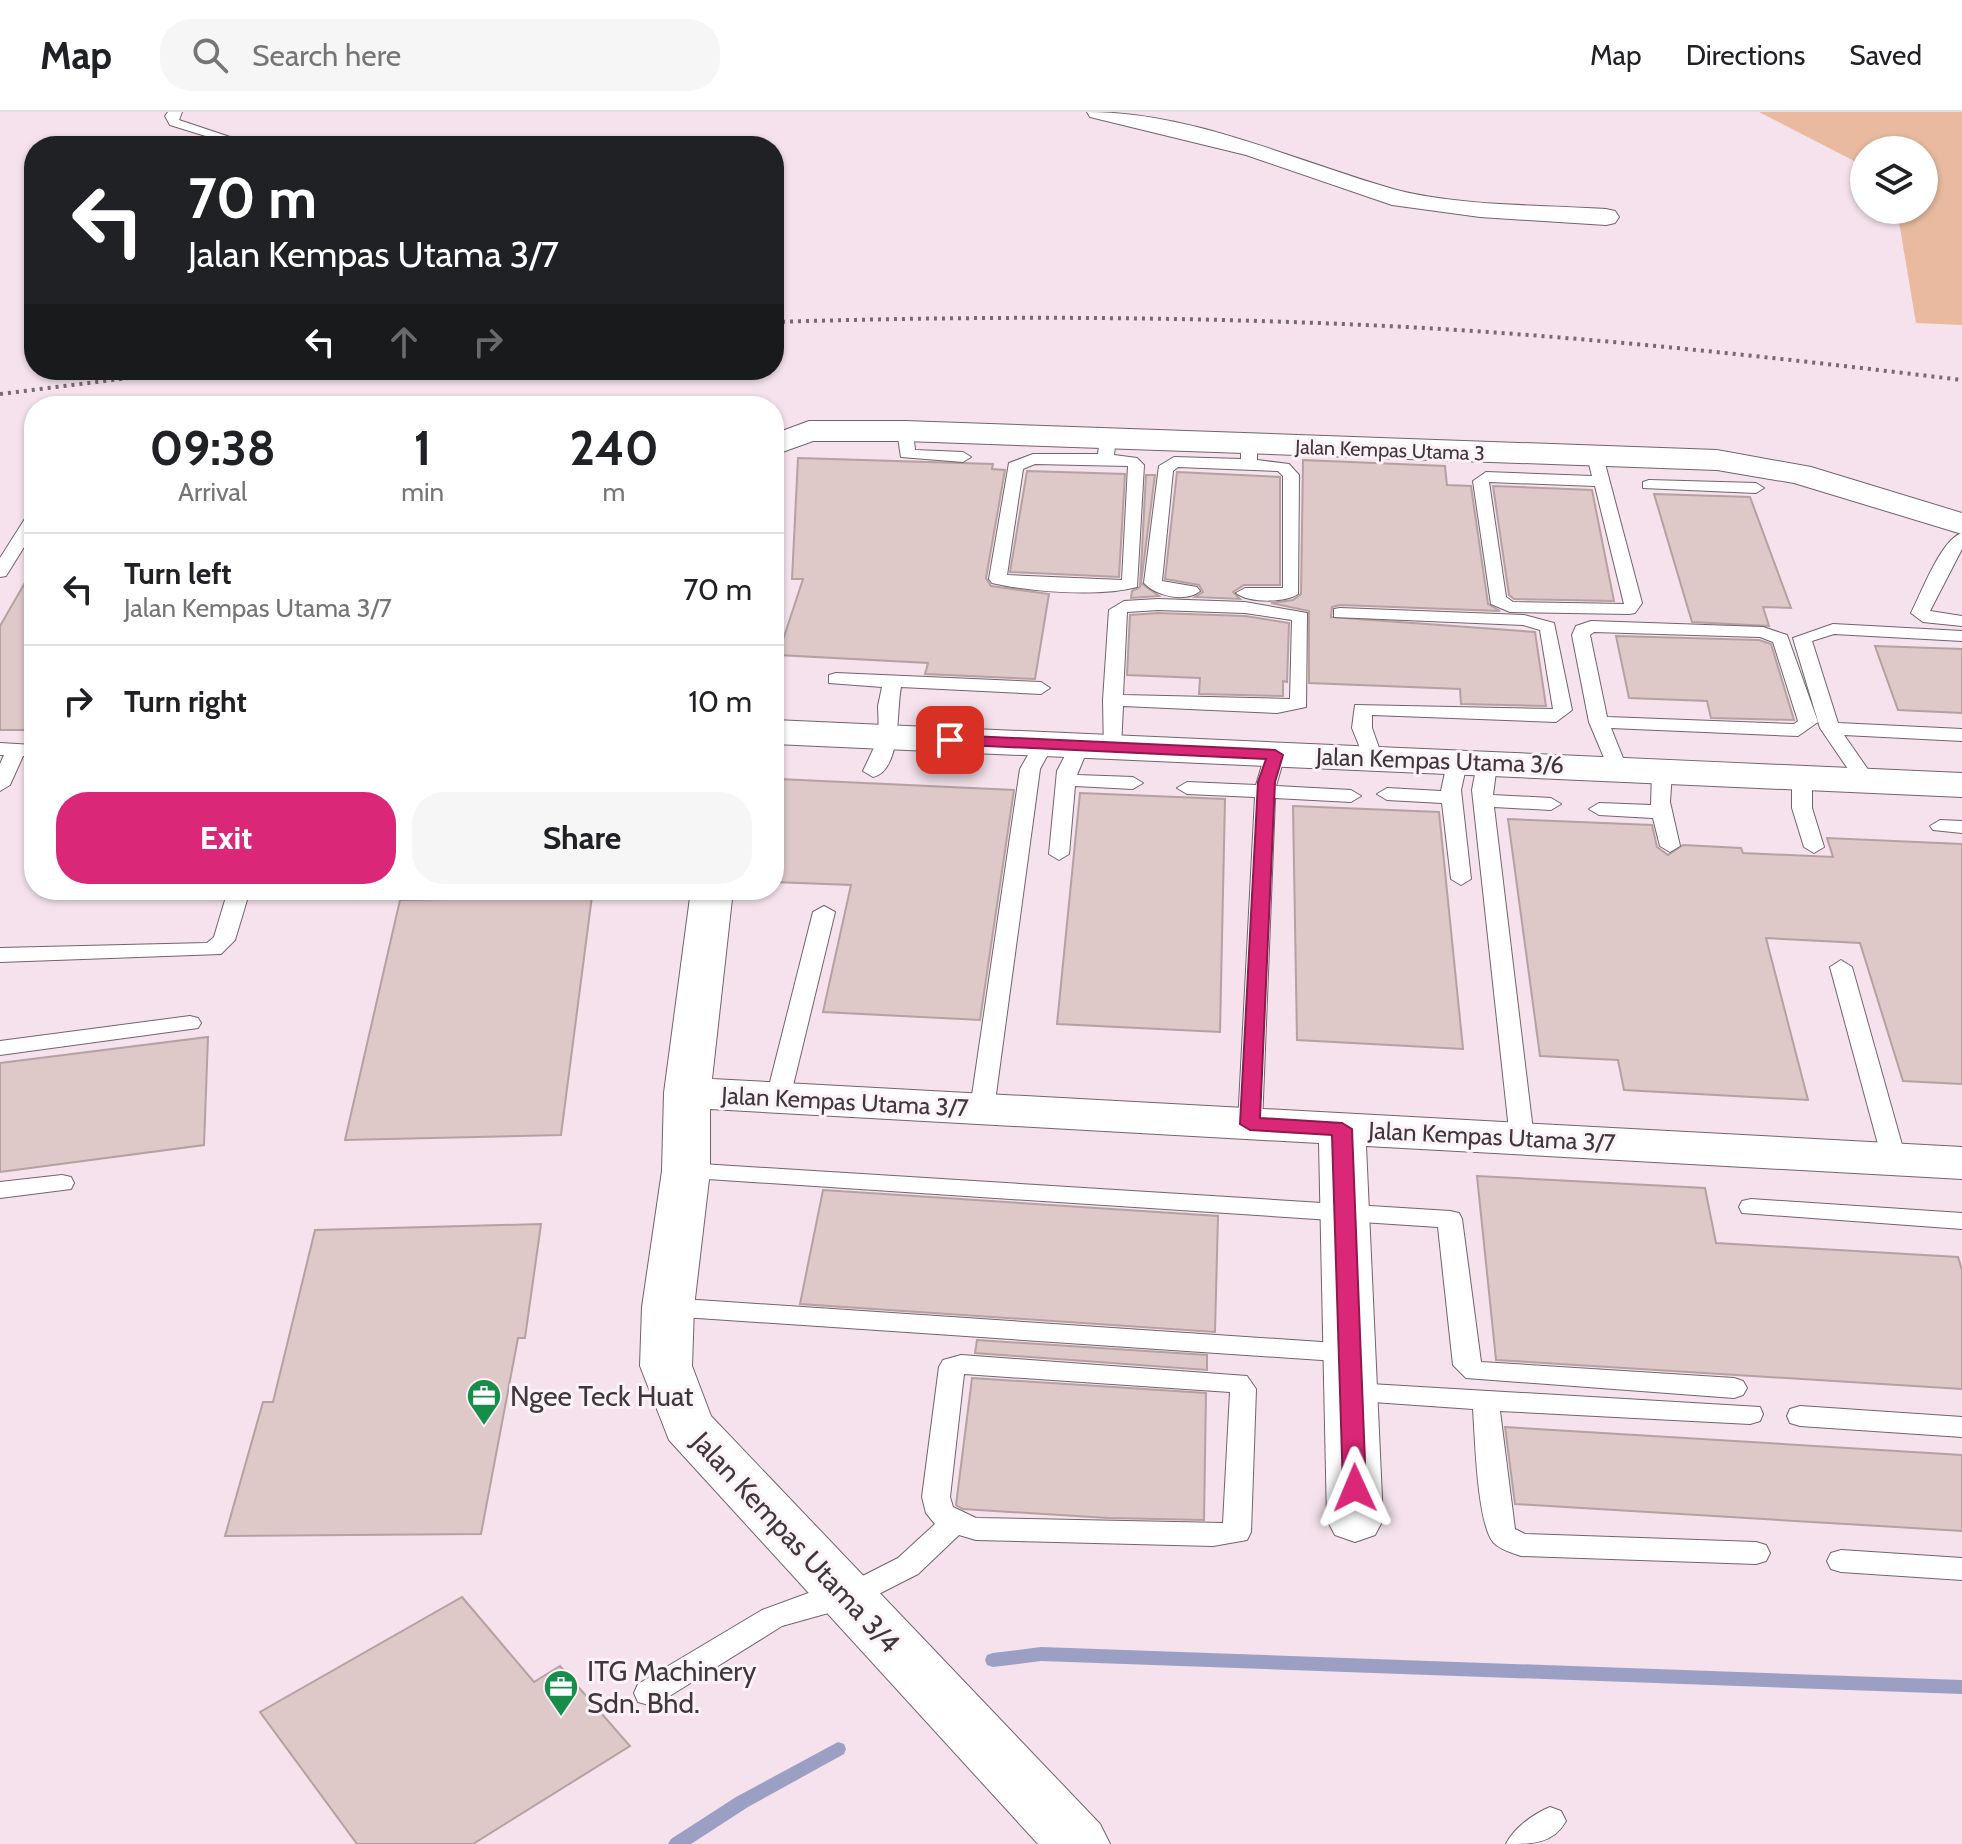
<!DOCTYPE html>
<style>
body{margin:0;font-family:Cabin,sans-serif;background:#f6f6f6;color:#202124;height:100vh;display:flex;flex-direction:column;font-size:30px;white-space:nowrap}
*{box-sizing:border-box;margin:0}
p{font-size:26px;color:#757577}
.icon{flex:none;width:44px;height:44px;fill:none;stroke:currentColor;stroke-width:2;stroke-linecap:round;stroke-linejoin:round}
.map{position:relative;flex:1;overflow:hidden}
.drawer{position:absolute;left:24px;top:284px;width:760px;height:504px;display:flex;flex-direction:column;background:#fff;border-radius:32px;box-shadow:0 2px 6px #0004}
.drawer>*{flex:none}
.hud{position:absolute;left:24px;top:24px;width:760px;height:244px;border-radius:32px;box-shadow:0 2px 6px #0004;background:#202124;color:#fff;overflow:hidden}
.buttons{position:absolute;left:1850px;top:24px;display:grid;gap:16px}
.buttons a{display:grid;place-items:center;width:88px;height:88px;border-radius:50%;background:#fff;box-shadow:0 2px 6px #0004;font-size:40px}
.pin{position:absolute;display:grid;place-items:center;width:68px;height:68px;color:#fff;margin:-34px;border-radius:16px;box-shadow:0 4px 12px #0006}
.me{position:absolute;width:88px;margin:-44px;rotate:359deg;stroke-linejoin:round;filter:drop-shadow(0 0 6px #0008)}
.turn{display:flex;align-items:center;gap:28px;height:168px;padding:0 32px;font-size:36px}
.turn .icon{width:104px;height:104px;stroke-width:2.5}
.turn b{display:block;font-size:56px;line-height:68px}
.lanes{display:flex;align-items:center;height:76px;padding:0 32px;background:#0003;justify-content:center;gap:40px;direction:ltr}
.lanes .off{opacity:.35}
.eta{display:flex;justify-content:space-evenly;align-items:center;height:136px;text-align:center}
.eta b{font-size:48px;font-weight:700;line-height:56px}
.primary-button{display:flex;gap:16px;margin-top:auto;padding:16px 32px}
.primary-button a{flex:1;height:92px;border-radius:32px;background:#db2777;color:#fff;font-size:32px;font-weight:700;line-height:92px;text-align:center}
.primary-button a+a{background:#f6f6f6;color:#202124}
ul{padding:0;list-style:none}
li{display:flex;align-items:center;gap:24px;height:112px;padding:0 32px;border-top:2px solid #e0e0e0}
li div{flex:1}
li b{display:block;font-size:30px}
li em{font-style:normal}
header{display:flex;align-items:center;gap:48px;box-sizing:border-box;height:112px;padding:0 40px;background:#fff;border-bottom:2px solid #e0e0e0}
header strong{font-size:38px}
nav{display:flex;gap:44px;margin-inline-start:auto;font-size:28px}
.search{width:560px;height:72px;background:#f6f6f6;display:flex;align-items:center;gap:20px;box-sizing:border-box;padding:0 28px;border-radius:32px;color:#757577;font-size:30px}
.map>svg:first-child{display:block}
.green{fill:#e9ba9f}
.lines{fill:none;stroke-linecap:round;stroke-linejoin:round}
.stream{fill:#9b9fc3;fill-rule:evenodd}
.building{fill:#dec8c8;stroke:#b5a1a1;stroke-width:2}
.service-casing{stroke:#73636c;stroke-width:2}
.minor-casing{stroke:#73636c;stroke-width:2}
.service{fill:#fff;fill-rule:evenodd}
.minor{fill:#fff;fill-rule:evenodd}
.rail{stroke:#766a70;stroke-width:4;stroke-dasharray:3 5;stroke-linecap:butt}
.route{fill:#db2777;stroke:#8e194d;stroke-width:2}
.labels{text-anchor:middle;stroke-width:6;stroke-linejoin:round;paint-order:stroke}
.far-street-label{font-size:20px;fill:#3f373b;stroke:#fdf2f8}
.street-label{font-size:24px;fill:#3f373b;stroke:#fdf2f8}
.near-poi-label{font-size:28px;fill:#3f373b;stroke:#fdf2f8;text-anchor:start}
.near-street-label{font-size:28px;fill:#3f373b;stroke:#fdf2f8}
</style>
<header>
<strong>Map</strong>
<div class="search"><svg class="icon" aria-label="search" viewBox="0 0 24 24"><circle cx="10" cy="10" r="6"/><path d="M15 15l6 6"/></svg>Search here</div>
<nav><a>Map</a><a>Directions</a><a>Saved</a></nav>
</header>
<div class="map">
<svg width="1962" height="1732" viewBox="0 0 1962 1732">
<rect width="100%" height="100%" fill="#f5e2ec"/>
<!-- green -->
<path class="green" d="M 1759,0 L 1962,0 L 1962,213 L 1916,211 L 1897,98 L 1924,98 L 1924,38 L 1864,38 L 1864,54 Z"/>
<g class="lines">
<!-- stream -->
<g class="stream">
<path d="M 1041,1535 L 1962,1568 L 1962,1582 L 1041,1549 L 993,1555 L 987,1553 L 985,1548 L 987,1543 L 993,1541 Z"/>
<path d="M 838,1630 L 844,1632 L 846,1637 L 844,1642 L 748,1695 L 691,1732 L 668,1732 L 671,1727 L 736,1685 Z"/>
</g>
</g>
<!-- building -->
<g class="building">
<path d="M 798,346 L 993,352 L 992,357 L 1005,358 L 986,466 L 991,474 L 1049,482 L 1035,567 L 925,562 L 928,551 L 778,543 L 803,467 L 792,467 Z"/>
<path d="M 1303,348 L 1445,354 L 1447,373 L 1471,374 L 1488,492 L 1500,499 L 1340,493 L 1332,495 L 1331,505 L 1535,520 L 1546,594 L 1461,592 L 1460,577 L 1309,571 L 1309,499 L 1271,491 L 1293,488 L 1301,482 Z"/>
<path d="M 1027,359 L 1125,362 L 1119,465 L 1010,460 Z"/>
<path d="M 1177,360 L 1280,365 L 1280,473 L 1244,473 L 1233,480 L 1240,487 L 1195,485 L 1203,480 L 1199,473 L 1165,467 Z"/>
<path d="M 1146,363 L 1155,363 L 1141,471 L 1159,484 L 1131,486 L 1132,479 L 1140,475 Z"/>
<path d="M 1493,374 L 1592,378 L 1614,489 L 1514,487 L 1509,483 Z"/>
<path d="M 1654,382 L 1750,385 L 1791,496 L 1763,495 L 1769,514 L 1692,510 Z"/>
<path d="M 34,455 L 34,618 L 0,618 L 0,514 Z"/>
<path d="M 1158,501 L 1245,504 L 1289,511 L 1287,570 L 1283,569 L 1283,584 L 1199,582 L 1200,566 L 1127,563 L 1130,503 Z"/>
<path d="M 1616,524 L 1759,528 L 1771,532 L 1794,608 L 1711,606 L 1707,589 L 1629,586 Z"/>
<path d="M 1875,534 L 1962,537 L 1962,601 L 1898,598 Z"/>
<path d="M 779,667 L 1014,678 L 980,908 L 823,900 L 851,773 L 774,770 Z"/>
<path d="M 1080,681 L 1225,687 L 1220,920 L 1057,912 Z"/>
<path d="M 1293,694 L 1439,700 L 1463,937 L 1297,928 Z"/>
<path d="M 1508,707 L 1652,713 L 1657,735 L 1668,743 L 1683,733 L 1741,736 L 1743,741 L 1833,745 L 1827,726 L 1962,732 L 1962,972 L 1903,969 L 1860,831 L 1766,826 L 1808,988 L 1624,978 L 1618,948 L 1540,944 Z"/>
<path d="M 592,784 L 561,1023 L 345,1028 L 400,788 Z"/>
<path d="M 208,925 L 204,1033 L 0,1060 L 0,951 Z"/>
<path d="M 1477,1064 L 1705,1076 L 1716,1131 L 1958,1145 L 1962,1158 L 1962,1277 L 1496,1248 Z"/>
<path d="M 823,1078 L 1218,1104 L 1215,1220 L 800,1192 Z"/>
<path d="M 541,1112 L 525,1226 L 518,1226 L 481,1422 L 225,1424 L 263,1290 L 273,1290 L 315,1118 Z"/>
<path d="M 977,1228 L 1207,1243 L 1207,1258 L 975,1241 Z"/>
<path d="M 972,1266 L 1206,1281 L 1204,1408 L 1108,1406 L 963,1397 L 956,1393 Z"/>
<path d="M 1505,1315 L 1962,1343 L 1962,1419 L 1515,1392 Z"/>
<path d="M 462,1485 L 534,1570 L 560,1554 L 630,1634 L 473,1732 L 357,1732 L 260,1600 Z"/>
</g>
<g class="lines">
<defs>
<g id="service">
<path d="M 168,0 L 182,0 L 179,8 L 257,34 L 238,34 L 170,13 L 165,4 Z"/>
<path d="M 905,314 L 913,319 L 915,338 L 963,340 L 971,345 L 963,350 L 901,345 L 897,319 Z"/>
<path d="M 1108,321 L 1116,326 L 1114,343 L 1137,346 L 1144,353 L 1137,475 C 1100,485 1030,480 992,471 L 989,467 L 1009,351 L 1033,342 L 1098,342 L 1100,326 ZM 1035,352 L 1128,354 L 1122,468 L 1007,463 L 1023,357 Z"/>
<path d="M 1249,328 L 1257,333 L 1257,348 L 1289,352 L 1299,363 L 1298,482 C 1285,491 1248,491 1236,481 L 1245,476 L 1283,476 L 1283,364 L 1278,359 L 1178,355 L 1173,359 L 1162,469 L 1197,475 L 1200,479 C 1186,491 1156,484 1144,471 L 1159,354 L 1174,345 L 1241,347 L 1241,333 Z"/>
<path d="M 1595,339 L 1603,344 L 1642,491 L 1635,501 L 1629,502 L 1510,500 L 1491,492 L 1473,369 L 1486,360 L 1592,364 L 1587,344 ZM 1489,370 L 1595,374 L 1624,492 L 1513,490 L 1506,485 Z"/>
<path d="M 1649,368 L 1756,371 L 1764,376 L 1756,381 L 1643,376 L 1643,370 Z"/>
<path d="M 34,401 L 34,419 L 6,464 L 0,465 L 0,446 L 28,402 Z"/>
<path d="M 1962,421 L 1962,437 L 1930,499 L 1962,504 L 1962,514 L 1923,510 L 1911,501 C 1921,482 1941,427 1962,421 Z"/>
<path d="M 1158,487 L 1245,490 L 1307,501 L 1306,595 L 1277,601 L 1123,594 L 1121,636 L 1111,642 L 1104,640 L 1103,588 L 1109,498 L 1124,489 ZM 1158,498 L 1245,501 L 1292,508 L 1290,587 L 1123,583 L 1127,500 Z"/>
<path d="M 1340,496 L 1524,503 L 1554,511 L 1572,598 L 1556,610 L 1372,603 L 1372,616 L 1383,647 L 1380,651 L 1366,651 L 1352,616 L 1355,593 L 1553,597 L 1540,518 L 1523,513 L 1334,505 L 1334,497 Z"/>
<path d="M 1591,509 L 1763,515 L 1787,523 L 1818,610 L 1798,624 L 1611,616 L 1627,656 L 1624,660 L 1610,660 L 1589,610 L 1572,523 L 1576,514 ZM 1594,520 L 1760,525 L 1773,530 L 1798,609 L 1794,612 L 1607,605 L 1590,523 Z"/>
<path d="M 1833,512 L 1962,519 L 1962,529 L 1834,522 L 1812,529 L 1838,611 L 1962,617 L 1962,629 L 1844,623 L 1876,669 L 1866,675 L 1859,673 L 1820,616 L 1793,526 Z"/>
<path d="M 836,561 L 1041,570 L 1050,576 L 1041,582 L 901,575 C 896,598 902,658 873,665 L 863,659 L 879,625 L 878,594 L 882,575 L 829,571 L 829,563 Z"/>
<path d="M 1043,627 L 1053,633 L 1040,657 L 994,997 L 982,1005 L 970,997 L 1020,657 L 1036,629 Z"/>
<path d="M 1079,628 L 1089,634 L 1077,663 L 1133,665 L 1143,671 L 1133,677 L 1075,674 L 1069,742 L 1059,748 L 1049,742 L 1057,659 L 1072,630 Z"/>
<path d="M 0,631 L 34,633 L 34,645 L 23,644 L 10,673 L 0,679 L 0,652 L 4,643 L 0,643 Z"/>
<path d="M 1275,637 L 1285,643 L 1276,674 L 1351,678 L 1361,684 L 1351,690 L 1275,686 L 1262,1012 L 1250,1020 L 1238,1012 L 1255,685 L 1187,682 L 1177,676 L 1187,670 L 1256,673 L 1265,643 Z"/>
<path d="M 1457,645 L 1467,651 L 1461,678 L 1471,767 L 1461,773 L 1451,767 L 1442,691 L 1387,688 L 1377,682 L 1387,676 L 1441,679 L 1447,651 Z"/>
<path d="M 1487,646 L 1497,652 L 1493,683 L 1551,686 L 1561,692 L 1551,698 L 1494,695 L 1534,1027 L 1522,1035 L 1510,1027 L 1472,678 L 1477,652 Z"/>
<path d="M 1662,654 L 1672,660 L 1670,690 L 1680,734 L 1670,740 L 1660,734 L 1653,706 L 1599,703 L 1589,697 L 1599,691 L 1651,693 L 1652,660 Z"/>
<path d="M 1802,660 L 1812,666 L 1812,696 L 1824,735 L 1814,741 L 1804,735 L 1792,696 L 1792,666 Z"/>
<path d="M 1940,708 L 1962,709 L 1962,721 L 1933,718 L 1930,714 Z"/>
<path d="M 228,778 L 250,778 L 235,828 L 221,842 L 0,850 L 0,836 L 207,831 L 214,825 Z"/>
<path d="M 824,794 L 835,800 L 790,986 L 778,993 L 766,986 L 813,800 Z"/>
<path d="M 1841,848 L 1852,855 L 1906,1047 L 1902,1053 L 1886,1053 L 1882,1047 L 1830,855 Z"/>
<path d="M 190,904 L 198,906 L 201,911 L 198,916 L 0,943 L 0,929 Z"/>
<path d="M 686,1051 L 1450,1099 L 1459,1101 L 1462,1107 L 1481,1250 L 1734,1266 L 1743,1269 L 1747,1276 L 1743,1283 L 1734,1286 L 1466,1266 L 1453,1253 L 1438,1115 L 677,1065 L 674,1059 L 677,1053 Z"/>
<path d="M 62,1063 L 71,1065 L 74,1071 L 71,1077 L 0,1086 L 0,1070 Z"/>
<path d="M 1751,1087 L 1962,1101 L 1962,1117 L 1742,1101 L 1739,1095 L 1742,1089 Z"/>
<path d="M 668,1186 L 1351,1232 L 1360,1234 L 1364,1241 L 1360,1248 L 1351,1250 L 668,1204 L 659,1201 L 655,1195 L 659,1189 Z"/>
<path d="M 961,1243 L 1247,1264 L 1256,1277 L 1251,1420 L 1247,1428 L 1213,1434 L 976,1428 L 959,1423 L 918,1462 L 857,1493 L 782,1514 L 660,1590 L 649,1593 L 638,1590 L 634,1581 L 638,1572 L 762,1498 L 814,1479 L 841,1475 L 898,1446 L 935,1412 L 926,1401 L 922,1385 L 939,1255 L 943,1248 ZM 964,1262 L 1230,1280 L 1223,1411 L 976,1406 L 953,1395 L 950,1385 Z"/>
<path d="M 1353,1271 L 1760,1295 L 1763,1302 L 1760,1309 L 1750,1312 L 1500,1299 L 1515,1417 L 1525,1422 L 1756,1430 L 1766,1433 L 1770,1441 L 1766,1449 L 1756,1452 L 1521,1444 C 1512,1441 1499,1437 1493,1430 C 1477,1410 1475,1325 1473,1297 L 1344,1288 L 1340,1281 L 1344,1274 Z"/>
<path d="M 1800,1294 L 1962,1305 L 1962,1325 L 1800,1314 L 1790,1311 L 1787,1304 L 1790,1297 Z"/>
<path d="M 1841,1438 L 1962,1446 L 1962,1468 L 1841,1460 L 1831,1457 L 1827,1449 L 1831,1441 Z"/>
<path d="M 1550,1695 L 1561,1699 L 1566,1709 C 1553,1732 1532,1732 1506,1732 C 1514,1716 1533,1702 1550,1695 Z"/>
</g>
<g id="minor">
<path d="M 1087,0 C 1193,0 1292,48 1393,77 C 1455,94 1541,93 1606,97 L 1615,99 L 1619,105 L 1615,111 L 1606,113 L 1480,105 L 1392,93 L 1246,43 L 1090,5 Z"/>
<path d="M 809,309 L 905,309 L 1717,338 L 1811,355 L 1962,401 L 1962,422 L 1794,371 L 1717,358 L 905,329 L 813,329 L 774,343 L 774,322 Z"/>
<path d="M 774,608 L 1962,661 L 1962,685 L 774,632 Z"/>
<path d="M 691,778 L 733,778 L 712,967 L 1962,1035 L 1962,1067 L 1366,1034 L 1383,1408 L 1375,1423 L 1355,1430 L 1335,1423 L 1327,1408 L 1319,1031 L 710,997 L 710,1059 L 694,1195 L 692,1254 L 711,1304 L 1100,1712 L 1110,1732 L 1038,1732 L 669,1328 L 640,1254 L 642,1195 L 662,1059 L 664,981 Z"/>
</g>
</defs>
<!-- service casing -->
<use href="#service" class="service-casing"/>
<!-- minor casing -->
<use href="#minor" class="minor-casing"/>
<!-- service -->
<use href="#service" class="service"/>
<!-- minor -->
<use href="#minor" class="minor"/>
<!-- rail -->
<g class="rail">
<path d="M 774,210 C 972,204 1169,204 1366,213 C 1566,222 1764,244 1962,268"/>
<path d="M 0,282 L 193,258"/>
</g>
</g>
<!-- route -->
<path class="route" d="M 950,623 L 1275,638 L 1283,643 L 1275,670 L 1260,1006 L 1342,1011 L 1352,1017 L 1366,1376 L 1363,1382 L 1347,1382 L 1343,1376 L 1332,1023 L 1250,1018 L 1240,1012 L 1258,670 L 1266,647 L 945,632 L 945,625 Z"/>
<!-- icons -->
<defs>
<symbol id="office-pin" viewBox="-11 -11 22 30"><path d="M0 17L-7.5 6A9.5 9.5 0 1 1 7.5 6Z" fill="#168e49" stroke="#fdf2f8"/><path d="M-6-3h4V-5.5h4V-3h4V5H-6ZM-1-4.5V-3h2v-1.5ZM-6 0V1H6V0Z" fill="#fff"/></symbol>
</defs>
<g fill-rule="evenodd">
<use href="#office-pin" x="464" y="1264" width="40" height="54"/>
<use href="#office-pin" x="541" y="1555" width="40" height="54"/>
</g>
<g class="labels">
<!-- far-street labels -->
<g class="far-street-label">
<text transform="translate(1390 338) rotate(2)" y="7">Jalan Kempas Utama 3</text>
</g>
<!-- street labels -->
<g class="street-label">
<text transform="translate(1440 649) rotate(2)" y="8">Jalan Kempas Utama 3/6</text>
<text transform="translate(845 990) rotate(3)" y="8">Jalan Kempas Utama 3/7</text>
<text transform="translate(1492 1025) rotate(3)" y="8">Jalan Kempas Utama 3/7</text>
</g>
<!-- near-poi labels -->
<g class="near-poi-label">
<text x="510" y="1294">Ngee Teck Huat</text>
<text x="587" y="1569">ITG Machinery<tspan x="587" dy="32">Sdn. Bhd.</tspan></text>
</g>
<!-- near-street labels -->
<g class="near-street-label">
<text transform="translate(796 1430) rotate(47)" y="10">Jalan Kempas Utama 3/4</text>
</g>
</g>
</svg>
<div class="buttons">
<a><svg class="icon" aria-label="layers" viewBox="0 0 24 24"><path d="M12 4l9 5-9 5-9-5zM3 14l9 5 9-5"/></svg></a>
</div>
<div class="pin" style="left:950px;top:628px;background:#d93025"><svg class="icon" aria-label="arrive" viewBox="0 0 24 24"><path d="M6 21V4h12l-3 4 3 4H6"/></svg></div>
<svg class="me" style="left:1355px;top:1376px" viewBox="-20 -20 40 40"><path d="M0-17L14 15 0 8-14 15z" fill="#db2777" stroke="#fff" stroke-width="4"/></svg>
<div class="hud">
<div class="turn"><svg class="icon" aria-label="left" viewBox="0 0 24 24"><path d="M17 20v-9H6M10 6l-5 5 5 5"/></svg><div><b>70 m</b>Jalan Kempas Utama 3/7</div></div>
<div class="lanes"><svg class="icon" aria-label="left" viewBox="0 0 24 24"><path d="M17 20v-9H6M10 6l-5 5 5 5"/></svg><svg class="icon off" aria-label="ahead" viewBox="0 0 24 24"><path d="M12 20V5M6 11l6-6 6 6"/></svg><svg class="icon off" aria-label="right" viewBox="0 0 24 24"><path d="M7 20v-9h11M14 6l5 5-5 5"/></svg></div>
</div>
<section class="drawer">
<div class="eta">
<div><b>09:38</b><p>Arrival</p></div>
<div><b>1</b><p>min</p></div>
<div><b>240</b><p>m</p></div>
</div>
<ul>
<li><svg class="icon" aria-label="left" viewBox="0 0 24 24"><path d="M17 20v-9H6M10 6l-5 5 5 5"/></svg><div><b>Turn left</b><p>Jalan Kempas Utama 3/7</p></div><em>70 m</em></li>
<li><svg class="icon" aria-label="right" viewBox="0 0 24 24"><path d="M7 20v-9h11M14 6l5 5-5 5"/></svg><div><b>Turn right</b></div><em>10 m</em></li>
</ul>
<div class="primary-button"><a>Exit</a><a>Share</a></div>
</section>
</div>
